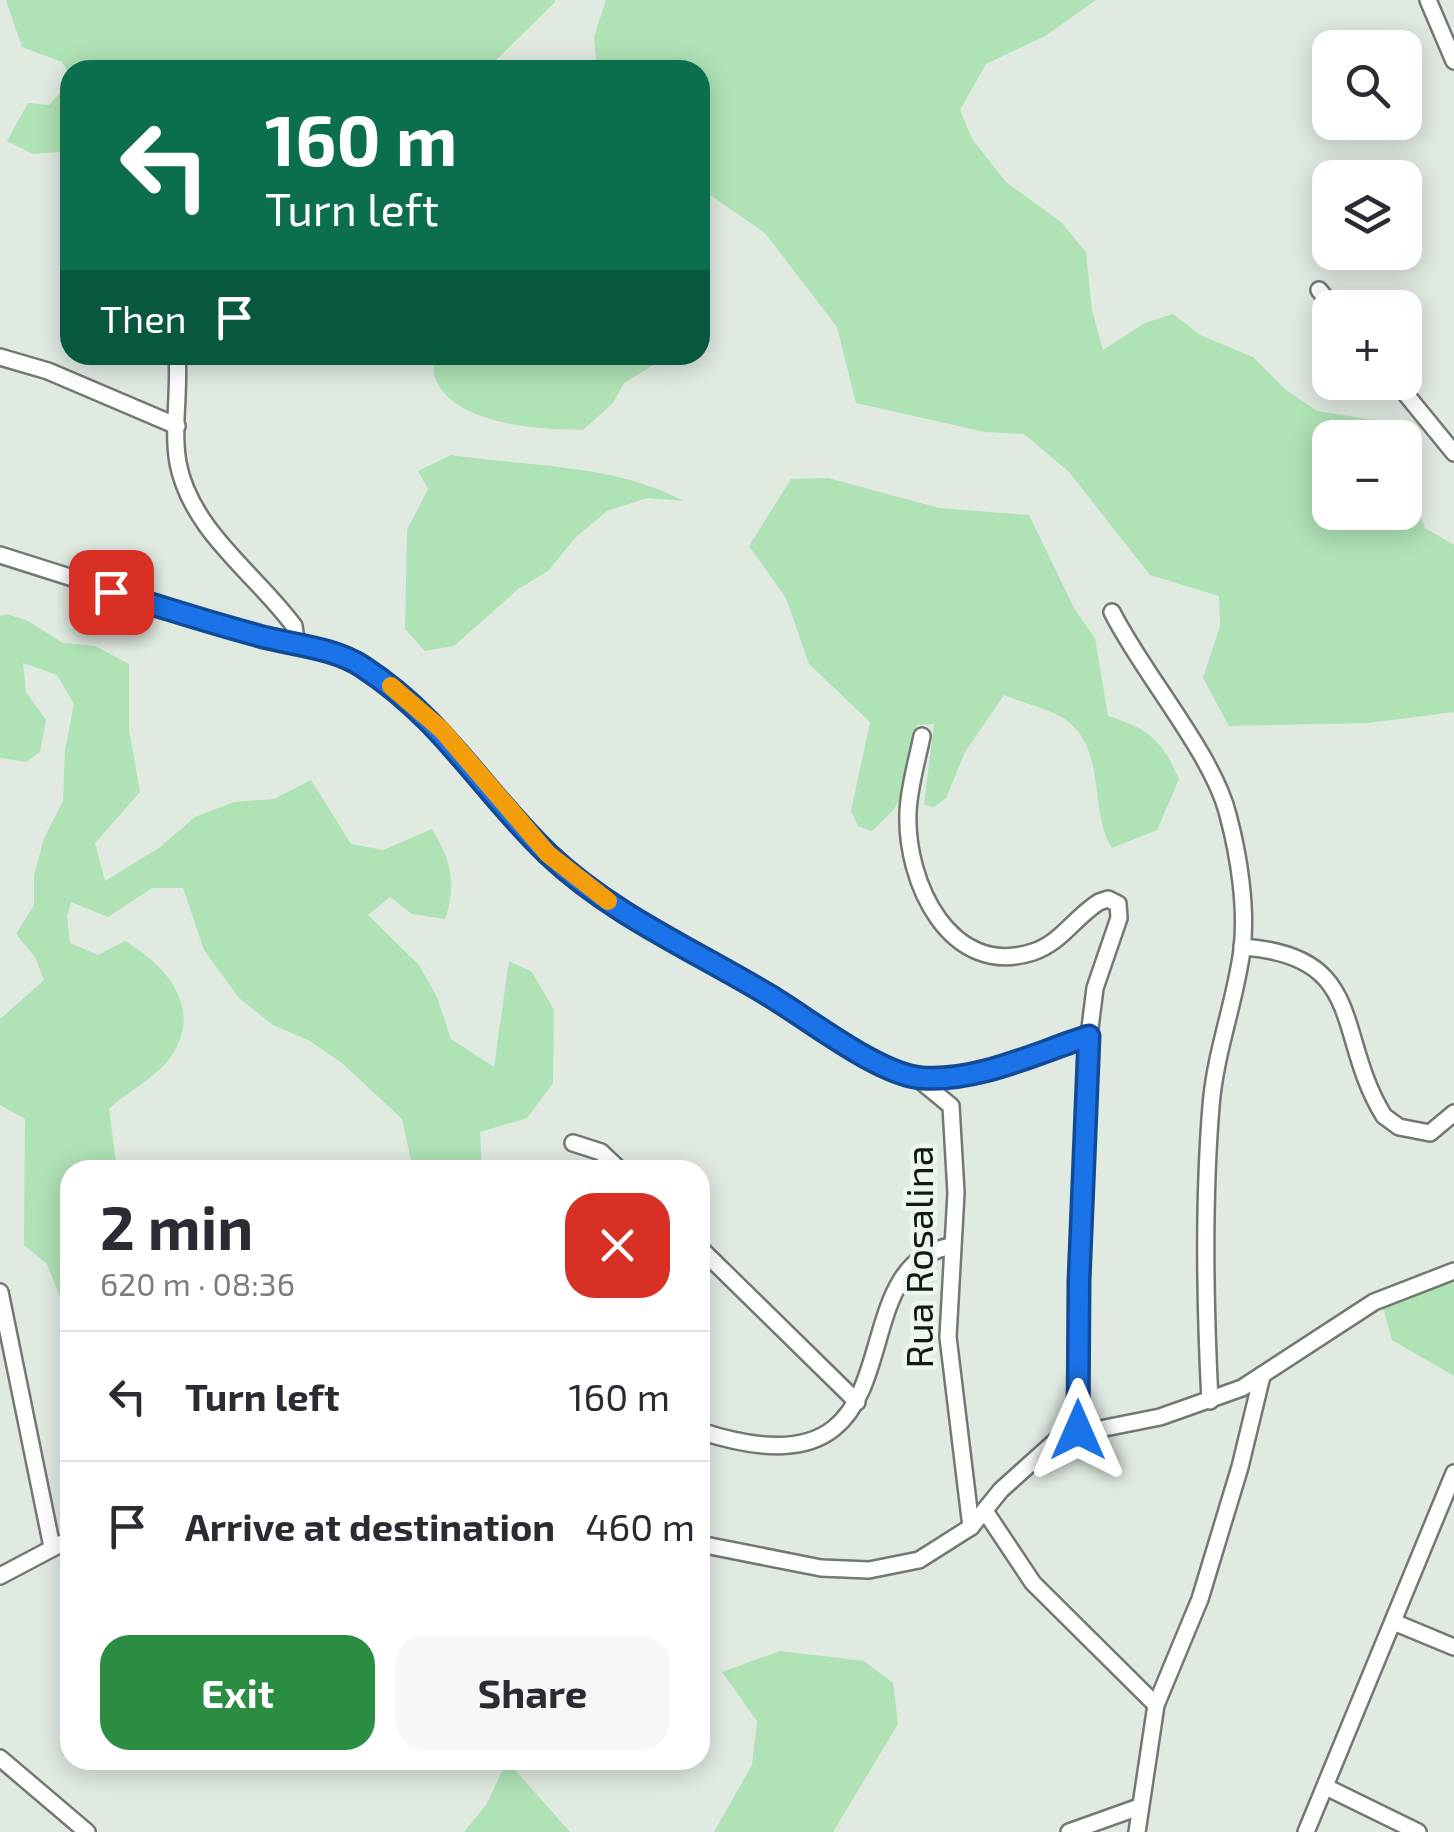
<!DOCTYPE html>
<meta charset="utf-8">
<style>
body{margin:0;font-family:"Exo 2",sans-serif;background:#f7f7f7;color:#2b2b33;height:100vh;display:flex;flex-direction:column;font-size:38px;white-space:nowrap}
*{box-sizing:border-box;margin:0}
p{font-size:32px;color:#7c7c81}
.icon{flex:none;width:55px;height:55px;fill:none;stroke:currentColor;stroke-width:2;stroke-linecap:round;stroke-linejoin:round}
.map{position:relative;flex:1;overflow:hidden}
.panel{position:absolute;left:60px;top:1160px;width:650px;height:610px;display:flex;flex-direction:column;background:#fff;border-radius:30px;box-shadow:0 5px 25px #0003}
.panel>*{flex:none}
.banner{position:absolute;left:60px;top:60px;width:650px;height:305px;border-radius:30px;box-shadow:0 5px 25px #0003;background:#0b6e4f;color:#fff;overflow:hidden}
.controls{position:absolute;left:1312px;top:30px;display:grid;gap:20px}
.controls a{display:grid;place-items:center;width:110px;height:110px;border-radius:20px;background:#fff;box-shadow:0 5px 25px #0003;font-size:50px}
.pin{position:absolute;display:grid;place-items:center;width:85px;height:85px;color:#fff;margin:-42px;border-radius:20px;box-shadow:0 5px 15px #0006}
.me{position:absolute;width:110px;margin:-55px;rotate:0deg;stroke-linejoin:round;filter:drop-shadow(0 0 8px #0008)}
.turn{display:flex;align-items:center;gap:35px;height:210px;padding:0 40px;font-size:45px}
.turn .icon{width:130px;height:130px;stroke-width:2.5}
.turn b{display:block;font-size:70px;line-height:85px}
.then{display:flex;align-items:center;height:95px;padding:0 40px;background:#0003;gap:20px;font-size:38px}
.round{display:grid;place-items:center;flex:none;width:105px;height:105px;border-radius:30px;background:#f7f7f7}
.summary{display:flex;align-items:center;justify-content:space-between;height:170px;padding:0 40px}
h1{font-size:60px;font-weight:700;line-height:75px}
.cta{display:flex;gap:20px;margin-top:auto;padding:20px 40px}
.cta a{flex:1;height:115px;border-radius:30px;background:#2a8d42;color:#fff;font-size:40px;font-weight:700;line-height:115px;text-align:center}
.cta a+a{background:#f7f7f7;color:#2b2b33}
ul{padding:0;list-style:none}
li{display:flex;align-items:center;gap:30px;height:130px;padding:0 40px;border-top:2px solid #e1e1e2}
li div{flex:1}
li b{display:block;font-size:38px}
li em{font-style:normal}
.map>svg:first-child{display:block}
.green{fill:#afe2b5}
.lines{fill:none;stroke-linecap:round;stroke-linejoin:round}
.minor-casing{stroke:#717971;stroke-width:20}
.minor{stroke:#fff;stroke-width:15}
.route-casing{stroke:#114b97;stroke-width:25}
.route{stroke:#1a73e8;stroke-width:18}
.slow{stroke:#f59e0b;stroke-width:18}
.labels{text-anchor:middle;stroke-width:9;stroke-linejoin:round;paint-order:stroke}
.street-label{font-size:38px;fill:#141815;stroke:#edf7ee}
</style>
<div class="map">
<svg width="1454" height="1832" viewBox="0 0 1454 1832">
<rect width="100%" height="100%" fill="#e0eae1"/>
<!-- green -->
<g class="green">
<path d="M 6,0 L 555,0 L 555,2 L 486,70 L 70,70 L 70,77 L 62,62 L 22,47 Z"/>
<path d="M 606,0 L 1096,0 L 1045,36 L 986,64 L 960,110 L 972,139 L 1006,182 L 1061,222 L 1086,252 L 1092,310 L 1103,350 L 1145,323 L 1173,314 L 1200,335 L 1253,357 L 1286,390 L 1317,411 L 1380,421 L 1403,432 L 1404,437 L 1330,438 L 1330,512 L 1405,512 L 1405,477 L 1425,528 L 1454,545 L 1454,712 L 1367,723 L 1229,726 L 1203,678 L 1220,626 L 1219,596 L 1150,575 L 1069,472 L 1024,434 L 985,432 L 856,403 L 837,327 L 765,233 L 700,188 L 700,70 L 597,70 L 594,37 Z"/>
<path d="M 70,83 L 70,151 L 33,154 L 7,141 L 28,103 L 49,105 Z"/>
<path d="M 434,355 L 670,355 L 624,383 L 613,403 L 583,430 C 542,430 453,425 435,378 C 433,373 434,361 434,355 Z"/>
<path d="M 451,455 C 530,467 612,463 684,501 L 647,498 L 607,511 L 575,538 L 548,571 L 518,589 L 454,646 L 425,651 L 405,629 L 407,530 L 428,489 L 418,471 Z"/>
<path d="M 828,478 L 939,508 L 1029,515 L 1075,610 L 1095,638 L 1108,716 C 1148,728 1162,740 1179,779 L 1157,830 L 1112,848 C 1089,810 1106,755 1070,723 C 1055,710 1023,703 1004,695 L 965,752 L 946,798 L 934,807 L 924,805 L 934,724 L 917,725 L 903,793 L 894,809 L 872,831 L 858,826 L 851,811 L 870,722 L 809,664 L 786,598 L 749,546 L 791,479 Z"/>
<path d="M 7,614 L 28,621 L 63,643 L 95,646 L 129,664 L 129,730 L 140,792 L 95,843 L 105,881 L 159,848 L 195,817 L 234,802 L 274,799 L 311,780 L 351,844 L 383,850 L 432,829 C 451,859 457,885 445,919 L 412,914 L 390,897 L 368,915 L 419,965 L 437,997 L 451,1039 L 494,1067 L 509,961 L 532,972 L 554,1010 L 553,1083 L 527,1118 L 480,1132 L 482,1170 L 413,1170 L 402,1119 L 342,1063 L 310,1041 L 273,1025 L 239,998 L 204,950 L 183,888 L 152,888 L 108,917 L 71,902 L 67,916 L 70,943 L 98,955 L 125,941 C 166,965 205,1009 170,1058 C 155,1078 127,1092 109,1109 L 117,1170 L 70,1170 L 69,1320 L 47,1264 L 24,1245 L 25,1119 L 0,1105 L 0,1019 L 44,980 L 35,957 L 16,934 L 34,905 L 34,876 L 44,838 L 63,801 L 65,750 L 74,704 L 57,675 L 23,663 L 26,692 L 46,720 L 40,752 L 26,762 L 0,758 L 0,616 Z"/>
<path d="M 1454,1272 L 1454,1376 L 1392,1340 L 1381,1300 Z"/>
<path d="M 780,1651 L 864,1661 L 893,1683 L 898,1724 L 833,1832 L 714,1832 L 752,1765 L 757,1721 L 722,1672 Z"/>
<path d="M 507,1761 L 570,1832 L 464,1832 L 486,1805 Z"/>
</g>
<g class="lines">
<defs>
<g id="minor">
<path d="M 1428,0 L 1454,61"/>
<path d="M 1319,290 L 1334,308"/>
<path d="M 177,355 C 180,391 172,428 178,463 C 191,531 256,574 294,626 L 297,646"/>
<path d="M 0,357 L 48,371 L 177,426"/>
<path d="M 1396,382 L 1454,453"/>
<path d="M 0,555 L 224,626 L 342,656 C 432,702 477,785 547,853 C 611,915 695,950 770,996 C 807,1019 878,1075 921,1078 C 977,1082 1036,1053 1089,1036"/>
<path d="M 1112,612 C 1143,674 1213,754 1228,815 C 1239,856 1247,908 1242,950 C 1235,1003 1215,1053 1211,1106 C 1203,1204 1205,1304 1210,1401"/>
<path d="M 922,736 C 917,761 909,787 908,812 C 905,882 950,979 1033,952 C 1061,943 1075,917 1099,902 L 1108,899 L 1118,904 L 1119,918 L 1095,988 L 1089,1036 L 1079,1281 L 1078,1430"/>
<path d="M 1242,947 C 1368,955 1334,1036 1384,1116 L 1399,1127 L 1430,1133 L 1454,1113"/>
<path d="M 917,1078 L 951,1106 L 956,1193 L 948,1337 L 971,1527"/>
<path d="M 573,1143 L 601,1152 L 620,1170"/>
<path d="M 700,1248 L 857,1402"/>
<path d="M 0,1292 L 52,1547"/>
<path d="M 700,1431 C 933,1507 830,1265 952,1246"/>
<path d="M 985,1511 L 1033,1583 L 1156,1705"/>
<path d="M 700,1544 L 821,1568 L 869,1570 L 919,1560 L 971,1527 L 1001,1490 L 1060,1437 L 1160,1417 L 1242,1388 L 1374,1302 L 1454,1271"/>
<path d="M 0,1576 L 70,1539"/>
<path d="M 1396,1623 L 1454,1647"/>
<path d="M 0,1758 L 87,1832"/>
<path d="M 1326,1787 L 1418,1832"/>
<path d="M 1069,1832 L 1139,1807"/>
<path d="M 1137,1832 L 1156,1705 L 1200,1599 L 1240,1467 L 1262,1376"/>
<path d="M 1306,1832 L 1454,1473"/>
</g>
</defs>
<!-- minor casing -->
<use href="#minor" class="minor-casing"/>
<!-- minor -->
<use href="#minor" class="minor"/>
</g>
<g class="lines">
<defs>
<path id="route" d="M 111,592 C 159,606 207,622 256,635 C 291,645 333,647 363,667 C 443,719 482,791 548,854 C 612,915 696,951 770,996 C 807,1018 879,1075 922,1078 C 978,1082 1036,1053 1089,1036 L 1079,1281 L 1078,1430"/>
</defs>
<!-- route casing -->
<use href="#route" class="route-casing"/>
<!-- route -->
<use href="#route" class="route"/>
<!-- slow -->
<path class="slow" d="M 391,686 L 442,730 L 548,854 L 608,901"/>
</g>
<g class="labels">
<!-- street labels -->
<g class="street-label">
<text transform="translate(920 1257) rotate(-90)" y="13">Rua Rosalina</text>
</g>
</g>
</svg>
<div class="controls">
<a><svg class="icon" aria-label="search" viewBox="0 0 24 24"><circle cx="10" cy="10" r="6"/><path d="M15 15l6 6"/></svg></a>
<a><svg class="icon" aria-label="layers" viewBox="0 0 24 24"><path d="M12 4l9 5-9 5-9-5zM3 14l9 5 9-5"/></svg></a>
<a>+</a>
<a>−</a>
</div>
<div class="pin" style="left:111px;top:592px;background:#d93025"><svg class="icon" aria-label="arrive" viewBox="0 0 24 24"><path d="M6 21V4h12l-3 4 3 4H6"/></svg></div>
<svg class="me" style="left:1078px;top:1430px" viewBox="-20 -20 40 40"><path d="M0-17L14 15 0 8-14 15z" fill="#1a73e8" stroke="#fff" stroke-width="4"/></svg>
<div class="banner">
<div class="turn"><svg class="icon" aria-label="left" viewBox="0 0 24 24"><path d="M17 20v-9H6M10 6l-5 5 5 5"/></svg><div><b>160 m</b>Turn left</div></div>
<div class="then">Then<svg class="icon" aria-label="arrive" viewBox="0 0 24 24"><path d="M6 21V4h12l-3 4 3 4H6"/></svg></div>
</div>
<section class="panel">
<div class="summary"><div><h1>2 min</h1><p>620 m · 08:36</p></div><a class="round" style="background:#d93025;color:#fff"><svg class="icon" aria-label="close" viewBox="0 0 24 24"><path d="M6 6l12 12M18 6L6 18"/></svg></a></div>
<ul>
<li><svg class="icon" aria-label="left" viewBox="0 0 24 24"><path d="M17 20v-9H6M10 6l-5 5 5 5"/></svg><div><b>Turn left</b></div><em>160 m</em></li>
<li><svg class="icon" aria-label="arrive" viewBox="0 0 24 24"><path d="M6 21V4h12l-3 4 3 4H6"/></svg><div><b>Arrive at destination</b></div><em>460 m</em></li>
</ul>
<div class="cta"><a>Exit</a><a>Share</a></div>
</section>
</div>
